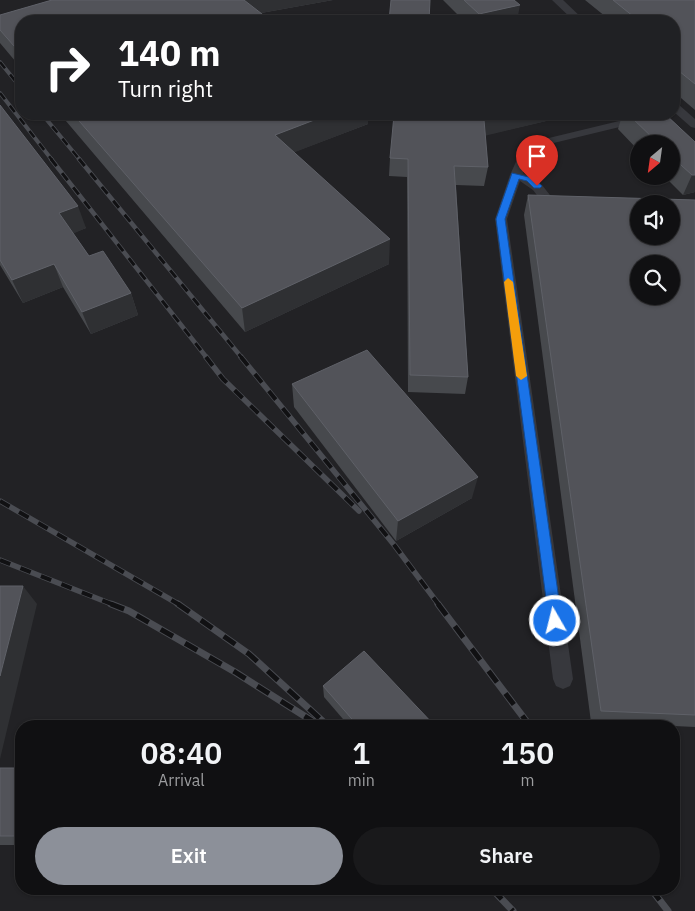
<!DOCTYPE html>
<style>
body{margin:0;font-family:"IBM Plex Sans",sans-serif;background:#19191b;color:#f1f3f6;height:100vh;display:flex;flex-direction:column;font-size:19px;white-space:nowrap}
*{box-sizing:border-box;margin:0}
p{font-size:16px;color:#9c9d9f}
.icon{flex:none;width:28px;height:28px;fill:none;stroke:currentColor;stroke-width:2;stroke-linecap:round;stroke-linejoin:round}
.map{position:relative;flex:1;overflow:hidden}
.details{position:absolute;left:15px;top:720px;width:665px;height:175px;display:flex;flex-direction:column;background:#101012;border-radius:20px;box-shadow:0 1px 4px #0004,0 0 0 1px #303032}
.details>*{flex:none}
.top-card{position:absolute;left:15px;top:15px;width:665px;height:105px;border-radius:20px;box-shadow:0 1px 4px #0004,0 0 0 1px #303032;background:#202124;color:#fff;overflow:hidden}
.needle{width:32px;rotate:209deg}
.tools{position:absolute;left:630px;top:135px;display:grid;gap:10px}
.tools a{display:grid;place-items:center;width:50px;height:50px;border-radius:50%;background:#101012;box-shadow:0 1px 4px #0004,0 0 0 1px #303032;font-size:25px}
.pin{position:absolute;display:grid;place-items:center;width:42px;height:42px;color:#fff;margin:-51px -21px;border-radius:50% 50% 50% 0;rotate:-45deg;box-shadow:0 0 5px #0007}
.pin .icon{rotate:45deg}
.me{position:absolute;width:55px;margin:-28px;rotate:352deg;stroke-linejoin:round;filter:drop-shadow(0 0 4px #0008)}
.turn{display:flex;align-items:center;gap:18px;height:105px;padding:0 20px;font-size:22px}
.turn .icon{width:65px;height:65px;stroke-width:2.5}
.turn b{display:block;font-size:35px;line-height:42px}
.eta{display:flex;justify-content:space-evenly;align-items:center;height:85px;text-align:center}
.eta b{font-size:30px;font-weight:600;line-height:35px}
.action{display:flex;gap:10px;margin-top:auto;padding:10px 20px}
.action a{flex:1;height:58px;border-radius:30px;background:#8c9099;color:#fff;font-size:20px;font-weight:600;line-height:58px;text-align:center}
.action a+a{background:#19191b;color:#f1f3f6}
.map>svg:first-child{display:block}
.built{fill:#222225;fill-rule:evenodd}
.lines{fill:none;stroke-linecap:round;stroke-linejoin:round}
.lane{fill:#37383d;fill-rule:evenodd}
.rail-far3-casing{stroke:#4a4c52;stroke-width:4}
.rail-far2-casing{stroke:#4a4c52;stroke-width:4.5}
.rail-far1-casing{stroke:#4a4c52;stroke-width:5.5}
.rail-casing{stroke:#4a4c52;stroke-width:7}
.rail-far3{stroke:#111113;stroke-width:2.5;stroke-dasharray:8;stroke-linecap:butt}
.rail-far2{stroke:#111113;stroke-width:3;stroke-dasharray:9;stroke-linecap:butt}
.rail-far1{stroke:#111113;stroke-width:4;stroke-dasharray:11;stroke-linecap:butt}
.rail{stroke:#111113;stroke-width:5;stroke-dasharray:14;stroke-linecap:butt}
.wall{fill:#47494d}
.shaded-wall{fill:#2f3033}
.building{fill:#525359;stroke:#5f6168;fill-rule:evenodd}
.route{fill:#1a73e8;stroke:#114b97}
.slow{fill:#f59e0b}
</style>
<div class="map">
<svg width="695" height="911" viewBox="0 0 695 911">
<rect width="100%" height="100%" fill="#161618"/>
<!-- built -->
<path class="built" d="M 0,0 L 695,0 L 695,911 L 0,911 ZM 21,21 L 674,21 L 674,114 L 21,114 ZM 639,144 L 671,144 L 671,176 L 639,176 ZM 639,204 L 671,204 L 671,236 L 639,236 ZM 639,264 L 671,264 L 671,296 L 639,296 ZM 21,726 L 674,726 L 674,889 L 21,889 Z"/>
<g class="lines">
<!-- lane -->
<g class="lane">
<path d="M 552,0 L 563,0 L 585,21 L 574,21 Z"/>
<path d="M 674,103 L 678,104 L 695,119 L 695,128 L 691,127 L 674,112 Z"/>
<path d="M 648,114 L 667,114 L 665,116 L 533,148 L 523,173 L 542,185 L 557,204 L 565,205 L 567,208 L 561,212 L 549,211 L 533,190 L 520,181 L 507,219 L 573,679 L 570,686 L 563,689 L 556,686 L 553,679 L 495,219 L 510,175 L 524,144 Z"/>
</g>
<defs>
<g id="rail-far3">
<path d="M 0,62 L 21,88"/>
<path d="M 0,93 L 52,160"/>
<path d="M 42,114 L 80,160"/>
</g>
<g id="rail-far2">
<path d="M 51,159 L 207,358"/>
<path d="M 79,159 L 242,358"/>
</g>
<g id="rail-far1">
<path d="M 206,357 L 223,379 L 359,511"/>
<path d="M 241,357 L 395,546 L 439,605"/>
<path d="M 0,501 L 180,605"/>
<path d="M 0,560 L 114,605"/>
</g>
<g id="rail">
<path d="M 111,604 L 129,611 L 235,672 L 317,724"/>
<path d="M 178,604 L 249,654 L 328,726"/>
<path d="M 438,604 L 530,726"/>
<path d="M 492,889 L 513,911"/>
<path d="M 651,889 L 668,911"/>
</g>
</defs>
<!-- rail-far3 casing -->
<use href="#rail-far3" class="rail-far3-casing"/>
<!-- rail-far2 casing -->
<use href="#rail-far2" class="rail-far2-casing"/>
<!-- rail-far1 casing -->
<use href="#rail-far1" class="rail-far1-casing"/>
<!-- rail casing -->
<use href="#rail" class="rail-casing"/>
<!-- rail-far3 -->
<use href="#rail-far3" class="rail-far3"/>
<!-- rail-far2 -->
<use href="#rail-far2" class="rail-far2"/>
<!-- rail-far1 -->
<use href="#rail-far1" class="rail-far1"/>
<!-- rail -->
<use href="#rail" class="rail"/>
</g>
<!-- wall -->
<g class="wall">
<path d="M 52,0 L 333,0 L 261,13 L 21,21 L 21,68 L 0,43 L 0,15 Z"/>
<path d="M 443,0 L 514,0 L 517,21 L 464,21 Z"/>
<path d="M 585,0 L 695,0 L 695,110 L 674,92 L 674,21 L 611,21 Z"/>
<path d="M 0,105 L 86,228 L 73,233 L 89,256 L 131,293 L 138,315 L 91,334 L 63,287 L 23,303 L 0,265 Z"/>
<path d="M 60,114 L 368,114 L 368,124 L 294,152 L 389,264 L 245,332 Z"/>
<path d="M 459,114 L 576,114 L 485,135 L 488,167 L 484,186 L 456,185 L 468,377 L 465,394 L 408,392 L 407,177 L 389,176 L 390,158 L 464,119 Z"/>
<path d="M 602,114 L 665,114 L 695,142 L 695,192 L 683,195 L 664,176 L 671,176 L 671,144 L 639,144 L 639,151 L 618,129 L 621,119 L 609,121 Z"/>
<path d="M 528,195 L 695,200 L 695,727 L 591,722 L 524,215 Z"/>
<path d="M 292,384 L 472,498 L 396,541 L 294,407 Z"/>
<path d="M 323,686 L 435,726 L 349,726 L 324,697 Z"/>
<rect x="0" y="768" width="21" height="77"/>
</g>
<!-- shaded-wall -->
<g class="shaded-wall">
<path d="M 237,0 L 333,0 L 239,17 Z"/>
<path d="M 520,5 L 517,21 L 478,21 L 479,14 Z"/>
<path d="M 330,114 L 368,114 L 368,124 L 277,159 L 275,135 Z"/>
<path d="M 497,114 L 576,114 L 480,137 L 483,117 Z"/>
<path d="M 612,114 L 622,114 L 621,119 L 609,121 Z"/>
<path d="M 692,175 L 695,175 L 695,192 L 683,195 Z"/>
<path d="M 78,206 L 86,228 L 68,236 L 59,213 Z"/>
<path d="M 390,239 L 389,264 L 245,332 L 242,308 Z"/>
<path d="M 54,264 L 63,287 L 23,303 L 12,280 Z"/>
<path d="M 131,293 L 138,315 L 91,334 L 82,312 Z"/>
<path d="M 478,477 L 472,498 L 396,541 L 398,521 Z"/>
<path d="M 23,586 L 37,604 L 0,759 L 0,676 Z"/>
</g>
<!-- building -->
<g class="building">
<path d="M 52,0 L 244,0 L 271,21 L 21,21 L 21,54 L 0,30 L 0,15 Z"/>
<path d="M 391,0 L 430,0 L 429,21 L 389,21 Z"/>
<path d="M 464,0 L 514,0 L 520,5 L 479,14 Z"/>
<path d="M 613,0 L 695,0 L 695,84 L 674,67 L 674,21 L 639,21 Z"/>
<path d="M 0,105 L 78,206 L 59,213 L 89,256 L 103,251 L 131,293 L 82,312 L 54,264 L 12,280 L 0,260 Z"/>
<path d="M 73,114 L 330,114 L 275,135 L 390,239 L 242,308 Z"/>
<path d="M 480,114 L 497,114 L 483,117 Z"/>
<path d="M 628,114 L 665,114 L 695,142 L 695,175 L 692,175 L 671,156 L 671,144 L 659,144 Z"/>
<path d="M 394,115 L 484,120 L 488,167 L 454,166 L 468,377 L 410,375 L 408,159 L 390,158 Z"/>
<path d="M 528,195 L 695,200 L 695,715 L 601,711 ZM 639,204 L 671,204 L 671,236 L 639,236 ZM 639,264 L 671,264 L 671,296 L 639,296 Z"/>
<path d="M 367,350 L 478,477 L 398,521 L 292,384 Z"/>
<path d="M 0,586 L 23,586 L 0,676 Z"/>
<path d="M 364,651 L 435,726 L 358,726 L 323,686 Z"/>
<rect x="0" y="768" width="21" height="68"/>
</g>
<!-- route -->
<path class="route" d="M 512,173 L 533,178 L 542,186 L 540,188 L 534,188 L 527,181 L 519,179 L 505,219 L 562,621 L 560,625 L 555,627 L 551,625 L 549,621 L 496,219 Z"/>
<!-- slow -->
<path class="slow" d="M 508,278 L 513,282 L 527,376 L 521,380 L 516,376 L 504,282 Z"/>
</svg>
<div class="tools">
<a><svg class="needle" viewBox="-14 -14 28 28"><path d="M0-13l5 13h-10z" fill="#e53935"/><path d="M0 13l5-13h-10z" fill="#9c9d9f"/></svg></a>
<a><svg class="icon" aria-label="sound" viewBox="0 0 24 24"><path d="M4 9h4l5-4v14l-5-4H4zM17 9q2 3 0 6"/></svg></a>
<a><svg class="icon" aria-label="search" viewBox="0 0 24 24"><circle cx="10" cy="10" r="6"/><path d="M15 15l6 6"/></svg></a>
</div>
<div class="pin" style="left:537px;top:186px;background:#d93025"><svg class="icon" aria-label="arrive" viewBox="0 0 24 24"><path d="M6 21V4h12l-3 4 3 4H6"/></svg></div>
<svg class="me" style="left:555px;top:621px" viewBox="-20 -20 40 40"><circle r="17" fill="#1a73e8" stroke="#fff" stroke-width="3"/><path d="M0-11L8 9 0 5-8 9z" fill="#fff"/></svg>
<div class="top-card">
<div class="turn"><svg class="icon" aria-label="right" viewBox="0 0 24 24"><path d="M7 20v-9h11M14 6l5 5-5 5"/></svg><div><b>140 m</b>Turn right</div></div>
</div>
<section class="details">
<div class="eta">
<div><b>08:40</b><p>Arrival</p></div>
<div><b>1</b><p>min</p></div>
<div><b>150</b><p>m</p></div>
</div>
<div class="action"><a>Exit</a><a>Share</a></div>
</section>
</div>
